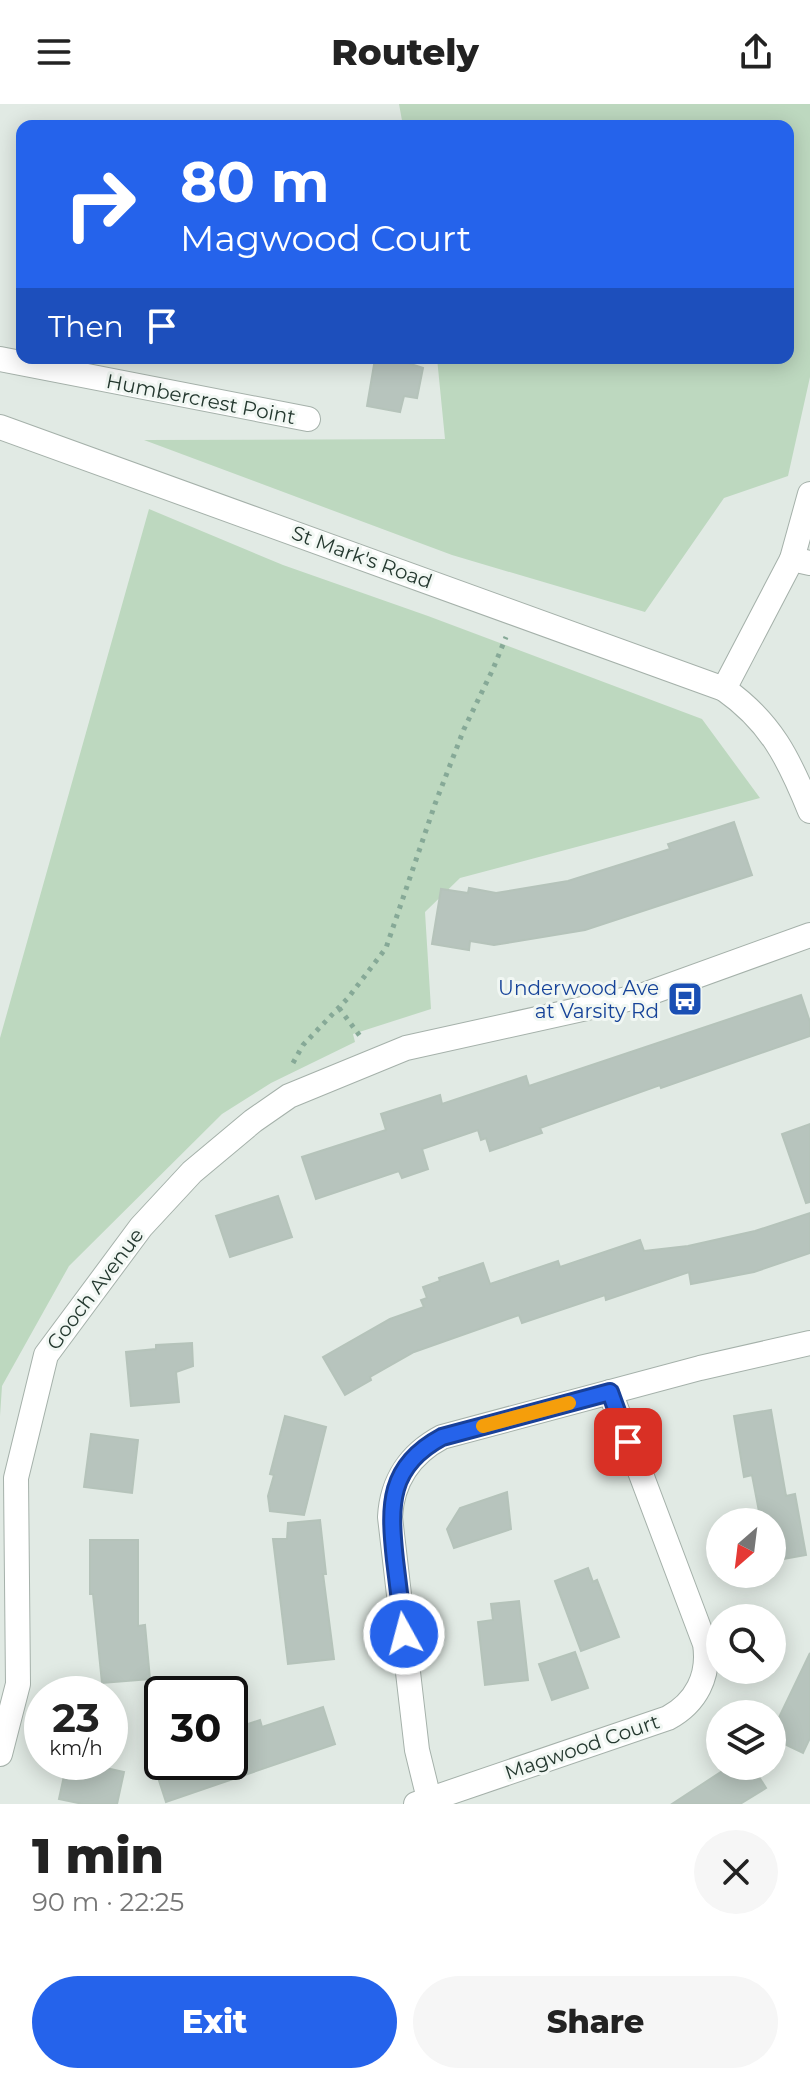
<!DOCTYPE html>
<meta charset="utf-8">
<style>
body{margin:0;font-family:Montserrat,sans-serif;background:#f6f6f6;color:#222;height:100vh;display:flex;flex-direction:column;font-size:30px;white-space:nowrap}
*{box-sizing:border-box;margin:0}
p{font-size:26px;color:#767676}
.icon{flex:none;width:44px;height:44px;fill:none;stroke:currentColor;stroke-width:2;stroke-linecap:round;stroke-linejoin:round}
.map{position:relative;height:1700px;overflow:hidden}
.drawer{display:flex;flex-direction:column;background:#fff;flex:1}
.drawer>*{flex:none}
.hud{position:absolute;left:16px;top:16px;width:778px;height:244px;border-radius:16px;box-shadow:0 4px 20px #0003;background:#2563eb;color:#fff;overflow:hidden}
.needle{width:52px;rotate:208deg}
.fabs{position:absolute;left:706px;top:1404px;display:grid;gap:16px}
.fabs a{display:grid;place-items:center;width:80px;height:80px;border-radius:50%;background:#fff;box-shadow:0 4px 20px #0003;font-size:40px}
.speed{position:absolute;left:24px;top:1572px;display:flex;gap:16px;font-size:40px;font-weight:700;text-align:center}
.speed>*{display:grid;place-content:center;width:104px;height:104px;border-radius:50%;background:#fff;box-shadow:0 4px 20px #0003;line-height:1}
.speed small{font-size:20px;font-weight:400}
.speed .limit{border:4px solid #111;border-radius:12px;background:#fff;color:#111}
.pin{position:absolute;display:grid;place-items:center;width:68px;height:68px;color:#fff;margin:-34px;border-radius:16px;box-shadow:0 4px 12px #0006}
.me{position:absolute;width:88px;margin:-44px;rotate:353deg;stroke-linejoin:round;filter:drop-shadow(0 0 6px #0008)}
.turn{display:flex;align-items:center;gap:28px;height:168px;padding:0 32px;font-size:36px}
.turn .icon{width:104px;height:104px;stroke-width:2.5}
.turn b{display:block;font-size:56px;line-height:68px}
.then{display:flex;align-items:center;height:76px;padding:0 32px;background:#0003;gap:16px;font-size:30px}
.round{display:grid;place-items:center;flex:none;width:84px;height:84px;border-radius:42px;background:#f6f6f6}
.head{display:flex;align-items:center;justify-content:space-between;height:136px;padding:0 32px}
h1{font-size:48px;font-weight:800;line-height:60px}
.button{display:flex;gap:16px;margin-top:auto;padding:16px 32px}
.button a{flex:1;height:92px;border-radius:48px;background:#2563eb;color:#fff;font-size:32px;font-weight:800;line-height:92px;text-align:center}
.button a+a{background:#f6f6f6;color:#222}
header{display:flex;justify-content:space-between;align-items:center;height:104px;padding:0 32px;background:#fff;font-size:36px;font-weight:800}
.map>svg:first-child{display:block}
.green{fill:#bdd8bf}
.building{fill:#b7c4bd;stroke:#b5c3ba;stroke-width:2}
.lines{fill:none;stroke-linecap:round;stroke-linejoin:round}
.street-casing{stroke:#a5b1aa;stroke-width:26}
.path{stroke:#86a997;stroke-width:5;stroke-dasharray:4 6;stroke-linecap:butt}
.street{stroke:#fff;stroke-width:24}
.route-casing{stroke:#184099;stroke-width:20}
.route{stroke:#2563eb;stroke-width:14}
.slow{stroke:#f59e0b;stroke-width:14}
.labels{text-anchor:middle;stroke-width:6;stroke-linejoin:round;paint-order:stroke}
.street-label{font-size:20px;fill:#24382f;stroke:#f1f7f3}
.transit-label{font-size:20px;fill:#164399;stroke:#f1f7f3;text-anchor:end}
</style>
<header><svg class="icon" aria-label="menu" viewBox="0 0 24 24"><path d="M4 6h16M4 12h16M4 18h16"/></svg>Routely<svg class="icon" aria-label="share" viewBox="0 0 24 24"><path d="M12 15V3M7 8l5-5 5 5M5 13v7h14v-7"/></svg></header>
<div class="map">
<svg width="810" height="1700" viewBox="0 0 810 1700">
<rect width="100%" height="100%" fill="#e1eae4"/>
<!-- green -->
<g class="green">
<path d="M 399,0 L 810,0 L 810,273 L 788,372 L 724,394 L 645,508 L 452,451 L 144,336 L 445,335 L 437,254 L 788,254 L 788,22 L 403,22 Z"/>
<path d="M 149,405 L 283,461 L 428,512 L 702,615 L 760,694 L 460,774 L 425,808 L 431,905 L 353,930 L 355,938 L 271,979 L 222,1010 L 69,1162 L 2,1282 L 0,1312 L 0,934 Z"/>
</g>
<!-- building -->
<g class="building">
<path d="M 392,254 L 423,264 L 417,294 L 404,292 L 400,308 L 367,302 L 375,255 Z"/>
<path d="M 734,718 L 752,771 L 585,826 L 494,841 L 470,837 L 469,846 L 432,840 L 441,785 L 468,789 L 469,784 L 496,789 L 568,777 L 670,745 L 668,740 Z"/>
<path d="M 801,891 L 810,918 L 810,932 L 661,984 L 660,981 L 540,1024 L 542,1029 L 490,1047 L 486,1034 L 481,1036 L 478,1026 L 422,1045 L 428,1065 L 402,1074 L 399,1067 L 316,1095 L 302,1053 L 386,1026 L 381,1010 L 440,991 L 442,1000 L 526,972 L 529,982 Z"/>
<path d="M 810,1020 L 810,1098 L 806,1099 L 782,1030 Z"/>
<path d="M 278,1092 L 292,1133 L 230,1153 L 216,1112 Z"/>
<path d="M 810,1109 L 810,1149 L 754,1168 L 691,1180 L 689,1168 L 606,1196 L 605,1191 L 522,1219 L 519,1211 L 414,1248 L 370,1273 L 371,1276 L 345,1291 L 323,1253 L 390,1215 L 424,1203 L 421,1196 L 427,1194 L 423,1183 L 440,1177 L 439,1174 L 483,1159 L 490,1180 L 558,1157 L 560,1163 L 640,1136 L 644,1147 L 688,1142 L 755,1127 Z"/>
<path d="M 192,1239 L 193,1262 L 176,1268 L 179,1298 L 131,1302 L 126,1248 L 156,1245 L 156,1241 Z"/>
<path d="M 771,1306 L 786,1392 L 795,1390 L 806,1451 L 772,1457 L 772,1418 L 761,1418 L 752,1371 L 744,1373 L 734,1312 Z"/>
<path d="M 285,1312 L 326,1323 L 304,1411 L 270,1407 L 268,1392 L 274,1371 L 270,1370 Z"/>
<path d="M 91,1330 L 138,1336 L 132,1389 L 84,1383 Z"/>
<path d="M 507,1388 L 511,1425 L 454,1444 L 447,1425 L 460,1404 Z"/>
<path d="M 320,1416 L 326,1470 L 323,1470 L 334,1555 L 288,1560 L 273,1435 L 287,1435 L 288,1419 Z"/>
<path d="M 90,1436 L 138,1436 L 138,1522 L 145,1521 L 150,1575 L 102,1579 L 93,1490 L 90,1490 Z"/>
<path d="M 588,1464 L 593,1478 L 597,1476 L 619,1533 L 581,1547 L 555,1477 Z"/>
<path d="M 519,1497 L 528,1576 L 485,1581 L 478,1518 L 493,1516 L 491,1500 Z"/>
<path d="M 575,1548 L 588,1584 L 552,1596 L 539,1560 Z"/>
<path d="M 810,1549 L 810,1634 L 803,1649 L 772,1634 L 772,1628 Z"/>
<path d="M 323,1603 L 335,1640 L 166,1698 L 153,1658 L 230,1658 L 230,1626 L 260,1616 L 262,1623 Z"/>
<path d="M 67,1658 L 79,1658 L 124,1668 L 117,1700 L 83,1700 L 59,1695 Z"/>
<path d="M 730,1662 L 752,1662 L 766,1684 L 740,1700 L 672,1700 Z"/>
</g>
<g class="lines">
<defs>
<g id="street">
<path d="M 0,255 L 308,315"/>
<path d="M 0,323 L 724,585 C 771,618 789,655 810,707"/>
<path d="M 792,455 L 810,390"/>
<path d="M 724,585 L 792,455 L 810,459"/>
<path d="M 0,1650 L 18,1580 L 16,1374 L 46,1251 L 141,1123 L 192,1068 L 253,1017 L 289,992 L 406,944 L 641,892 L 810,831"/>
<path d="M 429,1695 L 417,1646 L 390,1413 C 392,1377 410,1350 442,1333 L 700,1264 L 810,1239"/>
<path d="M 416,1700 L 668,1614 C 696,1599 710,1572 705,1540 L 610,1288"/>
</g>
</defs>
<!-- street casing -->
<use href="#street" class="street-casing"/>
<!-- path -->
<g class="path">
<path d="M 339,904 L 360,932"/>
<path d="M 293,959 L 303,941 L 348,894 L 386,844 L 435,700 L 464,625 L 493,565 L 506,533"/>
</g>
<!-- street -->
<use href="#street" class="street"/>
</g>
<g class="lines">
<defs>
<path id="route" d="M 404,1530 C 401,1505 398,1480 395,1456 C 389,1401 388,1362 442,1333 L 610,1288 L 628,1338"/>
</defs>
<!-- route casing -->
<use href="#route" class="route-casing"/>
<!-- route -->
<use href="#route" class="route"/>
<!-- slow -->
<path class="slow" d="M 483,1322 L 569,1299"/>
</g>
<!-- icons -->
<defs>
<symbol id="bus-square" viewBox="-11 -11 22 22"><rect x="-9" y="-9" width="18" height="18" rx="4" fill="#1a4fb4" stroke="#f1f7f3"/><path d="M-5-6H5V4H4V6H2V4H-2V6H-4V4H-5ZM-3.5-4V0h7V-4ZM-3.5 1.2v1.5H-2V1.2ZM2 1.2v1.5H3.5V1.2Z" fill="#fff"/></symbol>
</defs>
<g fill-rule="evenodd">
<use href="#bus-square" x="665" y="875" width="40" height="40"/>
</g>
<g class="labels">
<!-- street labels -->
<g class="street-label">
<text transform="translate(201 295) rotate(11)" y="7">Humbercrest Point</text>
<text transform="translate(362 453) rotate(20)" y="7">St Mark's Road</text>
<text transform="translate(95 1185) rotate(-53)" y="7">Gooch Avenue</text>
<text transform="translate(582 1643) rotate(-19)" y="7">Magwood Court</text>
</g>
<!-- transit labels -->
<g class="transit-label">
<text x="659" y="891">Underwood Ave<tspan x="659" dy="23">at Varsity Rd</tspan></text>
</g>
</g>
</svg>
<div class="fabs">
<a><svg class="needle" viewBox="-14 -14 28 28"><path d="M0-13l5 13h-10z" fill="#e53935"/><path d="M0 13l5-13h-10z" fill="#767676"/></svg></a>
<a><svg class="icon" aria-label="search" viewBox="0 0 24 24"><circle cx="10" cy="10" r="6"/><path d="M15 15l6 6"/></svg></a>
<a><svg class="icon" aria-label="layers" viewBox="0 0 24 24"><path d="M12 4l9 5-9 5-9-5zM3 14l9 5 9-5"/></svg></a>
</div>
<div class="speed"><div>23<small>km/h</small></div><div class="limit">30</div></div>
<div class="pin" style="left:628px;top:1338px;background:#d93025"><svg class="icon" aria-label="arrive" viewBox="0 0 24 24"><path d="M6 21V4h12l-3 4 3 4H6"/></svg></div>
<svg class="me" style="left:404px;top:1530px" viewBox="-20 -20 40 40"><circle r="17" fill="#2563eb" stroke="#fff" stroke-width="3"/><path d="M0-11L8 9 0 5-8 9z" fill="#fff"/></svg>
<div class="hud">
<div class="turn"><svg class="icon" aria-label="right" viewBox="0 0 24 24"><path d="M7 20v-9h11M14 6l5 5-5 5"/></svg><div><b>80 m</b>Magwood Court</div></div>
<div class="then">Then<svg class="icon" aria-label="arrive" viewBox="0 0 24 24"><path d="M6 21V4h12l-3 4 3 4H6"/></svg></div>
</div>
</div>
<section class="drawer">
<div class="head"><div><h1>1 min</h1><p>90 m · 22:25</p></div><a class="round"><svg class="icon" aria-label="close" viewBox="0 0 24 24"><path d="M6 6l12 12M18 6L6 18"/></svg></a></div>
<div class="button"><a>Exit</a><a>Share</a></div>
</section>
